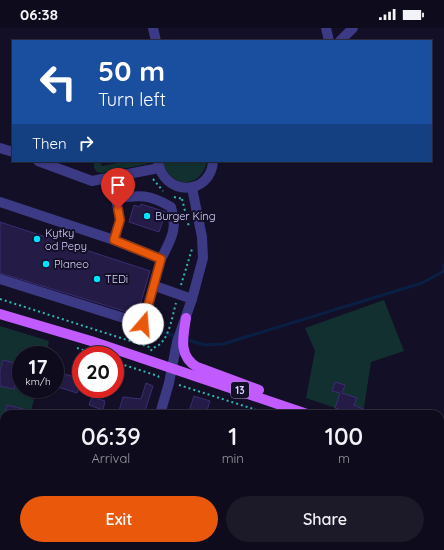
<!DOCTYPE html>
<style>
body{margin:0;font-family:Quicksand,sans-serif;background:#1c1929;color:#f1f3f6;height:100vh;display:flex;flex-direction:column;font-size:15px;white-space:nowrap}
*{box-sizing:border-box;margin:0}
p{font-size:13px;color:#9b9ba3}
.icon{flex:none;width:22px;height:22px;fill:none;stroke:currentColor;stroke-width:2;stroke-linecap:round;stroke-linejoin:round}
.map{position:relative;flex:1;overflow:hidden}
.sheet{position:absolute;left:0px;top:382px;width:444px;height:140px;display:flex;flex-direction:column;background:#0e0b1c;border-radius:12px 12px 0 0;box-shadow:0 1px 3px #0004,0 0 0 1px #2e2b3b}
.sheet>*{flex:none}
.banner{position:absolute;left:12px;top:12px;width:420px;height:122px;border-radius:0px;box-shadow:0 1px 3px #0004,0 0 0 1px #2e2b3b;background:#1a4fa0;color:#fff;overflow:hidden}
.speed{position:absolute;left:12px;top:318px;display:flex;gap:8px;font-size:20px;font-weight:700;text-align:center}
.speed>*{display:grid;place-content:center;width:52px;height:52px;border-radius:50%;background:#0e0b1c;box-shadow:0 1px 3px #0004,0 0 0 1px #2e2b3b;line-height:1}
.speed small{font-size:10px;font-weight:400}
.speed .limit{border:6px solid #d22;background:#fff;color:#111}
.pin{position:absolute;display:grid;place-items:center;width:34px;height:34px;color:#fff;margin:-41px -17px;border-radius:50% 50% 50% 0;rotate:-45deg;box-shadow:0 0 4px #0007}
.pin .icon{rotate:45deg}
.me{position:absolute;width:44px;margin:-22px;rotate:18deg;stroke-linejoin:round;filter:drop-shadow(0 0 3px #0008)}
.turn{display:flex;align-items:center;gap:14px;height:84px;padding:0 20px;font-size:18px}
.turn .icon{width:52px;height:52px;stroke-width:2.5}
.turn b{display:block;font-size:28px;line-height:34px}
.then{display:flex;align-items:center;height:38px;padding:0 20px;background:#0003;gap:8px;font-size:15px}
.eta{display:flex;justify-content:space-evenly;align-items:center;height:68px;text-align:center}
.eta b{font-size:24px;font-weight:600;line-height:28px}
.button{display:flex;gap:8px;margin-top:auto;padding:8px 20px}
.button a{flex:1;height:46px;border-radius:24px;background:#ea580c;color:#fff;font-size:16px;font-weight:600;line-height:46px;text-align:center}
.button a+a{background:#1c1929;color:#f1f3f6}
.status{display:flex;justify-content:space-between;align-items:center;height:28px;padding:0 20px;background:#0e0b1c;direction:ltr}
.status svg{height:11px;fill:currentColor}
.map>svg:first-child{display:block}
.green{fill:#12302f}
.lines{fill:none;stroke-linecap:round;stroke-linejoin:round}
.stream{stroke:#0a1f44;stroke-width:3}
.building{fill:#241b47;stroke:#3b2d73}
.path{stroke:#2fb8b0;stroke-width:2;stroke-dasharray:2 3;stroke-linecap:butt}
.minor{stroke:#3d3a85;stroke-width:10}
.major{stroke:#c25bff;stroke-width:10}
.route-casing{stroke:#983908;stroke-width:10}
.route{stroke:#ea580c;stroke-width:7}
.poi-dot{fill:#00e5ff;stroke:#130f26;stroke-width:1.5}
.labels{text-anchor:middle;stroke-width:4;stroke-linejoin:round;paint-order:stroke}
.shield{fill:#130f26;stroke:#9e99be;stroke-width:1}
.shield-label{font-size:10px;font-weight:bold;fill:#d9d4ff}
.poi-label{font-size:11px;fill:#d9d4ff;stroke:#130f26;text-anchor:start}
</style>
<div class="status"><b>06:38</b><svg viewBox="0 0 49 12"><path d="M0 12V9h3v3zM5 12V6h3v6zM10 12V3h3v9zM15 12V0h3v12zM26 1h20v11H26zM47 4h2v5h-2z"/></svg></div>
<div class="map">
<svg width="444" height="522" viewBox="0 0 444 522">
<rect width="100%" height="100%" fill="#130f26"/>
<!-- green -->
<g class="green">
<path d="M 97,133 L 100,133 L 102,138 L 127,133 L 148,133 L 147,136 L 102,145 L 97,144 L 94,140 L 94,135 Z"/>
<path d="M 163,133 L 207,133 C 201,162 169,161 163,133 Z"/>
<path d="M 384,272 L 404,323 L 371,334 L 363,386 L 353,386 L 306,370 L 315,323 L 305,300 Z"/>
<path d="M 0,298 L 49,313 L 46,327 L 21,327 L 21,361 L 37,361 L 30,386 L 4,386 L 4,416 L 0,417 Z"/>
<path d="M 147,518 L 230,518 L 232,522 L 149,522 Z"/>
</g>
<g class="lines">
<!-- stream -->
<g class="stream">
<path d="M 144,298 L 177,309"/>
<path d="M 184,311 L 205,317 L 223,316 L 422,255 L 444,243 L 444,237"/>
</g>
</g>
<!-- building -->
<g class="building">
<path d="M 141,176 L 166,184 L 159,204 L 129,194 L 134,177 L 140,179 Z"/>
<path d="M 0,194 L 150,243 L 137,287 L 0,245 Z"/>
<path d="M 3,332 L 18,336 L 17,340 L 20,340 L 14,361 L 0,358 L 0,342 Z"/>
<path d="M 58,344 L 81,351 L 77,365 L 55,358 Z"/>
<path d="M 335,354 L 345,357 L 342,365 L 357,370 L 354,377 L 374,386 L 353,386 L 335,380 L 340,365 L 332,363 Z"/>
<path d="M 146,355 L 153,358 L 144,386 L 118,386 L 123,369 L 141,371 Z"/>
<path d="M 194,368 L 210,373 L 206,386 L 188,386 Z"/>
<path d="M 92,369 L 105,373 L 103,382 L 89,377 Z"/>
<path d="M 7,377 L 31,383 L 31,386 L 5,386 Z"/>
</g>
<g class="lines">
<!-- path -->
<g class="path">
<path d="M 153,151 L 163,163"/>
<path d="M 174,169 L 183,171"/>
<path d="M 182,171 L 189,199"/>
<path d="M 181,257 L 192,221"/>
<path d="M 0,271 L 152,320"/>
<path d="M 77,320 L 97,327"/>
<path d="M 151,323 L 152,320 C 169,317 172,288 176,275"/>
<path d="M 115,334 L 158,348 L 160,351"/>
<path d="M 179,357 L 269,386"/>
<path d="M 387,518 L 388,522"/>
</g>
<!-- minor -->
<g class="minor">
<path d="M 153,0 L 156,13"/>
<path d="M 326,0 L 329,13"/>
<path d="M 340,13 L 353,0"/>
<path d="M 0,120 L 13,124"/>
<path d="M 38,133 L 92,153 L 159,140"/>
<path d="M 158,133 C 163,169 211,168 213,133"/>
<path d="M 116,170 C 140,167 149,166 171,179 C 178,202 171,211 161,231"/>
<path d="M 0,174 L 114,212 L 120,192 L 112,149"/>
<path d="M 0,251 L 143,296 L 161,231 L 114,212"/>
<path d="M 155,258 L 192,271"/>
<path d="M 160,386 L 169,355 L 177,314 L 192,271 L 203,230 L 202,209 L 192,160"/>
<path d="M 257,518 L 270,522"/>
<path d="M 117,522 L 119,518"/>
<path d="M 244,522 L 245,518"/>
</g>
<!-- major -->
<g class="major">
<path d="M 0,286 L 91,313 L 307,386"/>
<path d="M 186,290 C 183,309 178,328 197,339 L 259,362"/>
<path d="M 440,429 L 444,430"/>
</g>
</g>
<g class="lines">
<defs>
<path id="route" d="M 118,181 L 120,192 L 114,212 L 161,231 L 143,296"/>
</defs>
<!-- route casing -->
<use href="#route" class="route-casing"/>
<!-- route -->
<use href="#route" class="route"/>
</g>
<!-- markers -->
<g class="poi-dot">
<circle cx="147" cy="188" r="4"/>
<circle cx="37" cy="211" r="4"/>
<circle cx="46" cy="236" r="4"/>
<circle cx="97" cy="251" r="4"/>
</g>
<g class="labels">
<!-- shield labels -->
<rect class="shield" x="231" y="354" width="18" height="16" rx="3"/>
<g class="shield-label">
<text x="240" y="366">13</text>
</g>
<!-- poi labels -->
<g class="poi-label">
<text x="155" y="192">Burger King</text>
<text x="45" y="209">Kytky<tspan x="45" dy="13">od Pepy</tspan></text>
<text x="54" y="240">Planeo</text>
<text x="105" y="255">TEDi</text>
</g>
</g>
</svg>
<div class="speed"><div>17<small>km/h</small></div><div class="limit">20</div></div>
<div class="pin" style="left:118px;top:181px;background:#d93025"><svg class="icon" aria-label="arrive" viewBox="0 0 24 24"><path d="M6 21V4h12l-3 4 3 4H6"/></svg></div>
<svg class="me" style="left:143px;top:296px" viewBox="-20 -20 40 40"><circle r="19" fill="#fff"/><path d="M0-13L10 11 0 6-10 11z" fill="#ea580c"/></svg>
<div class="banner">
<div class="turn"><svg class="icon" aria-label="left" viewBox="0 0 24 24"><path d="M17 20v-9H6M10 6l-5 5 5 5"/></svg><div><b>50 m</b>Turn left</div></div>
<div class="then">Then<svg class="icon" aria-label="right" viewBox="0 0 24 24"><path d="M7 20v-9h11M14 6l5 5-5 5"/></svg></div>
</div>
<section class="sheet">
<div class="eta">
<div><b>06:39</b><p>Arrival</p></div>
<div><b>1</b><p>min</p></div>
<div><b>100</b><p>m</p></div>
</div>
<div class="button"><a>Exit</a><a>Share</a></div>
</section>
</div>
